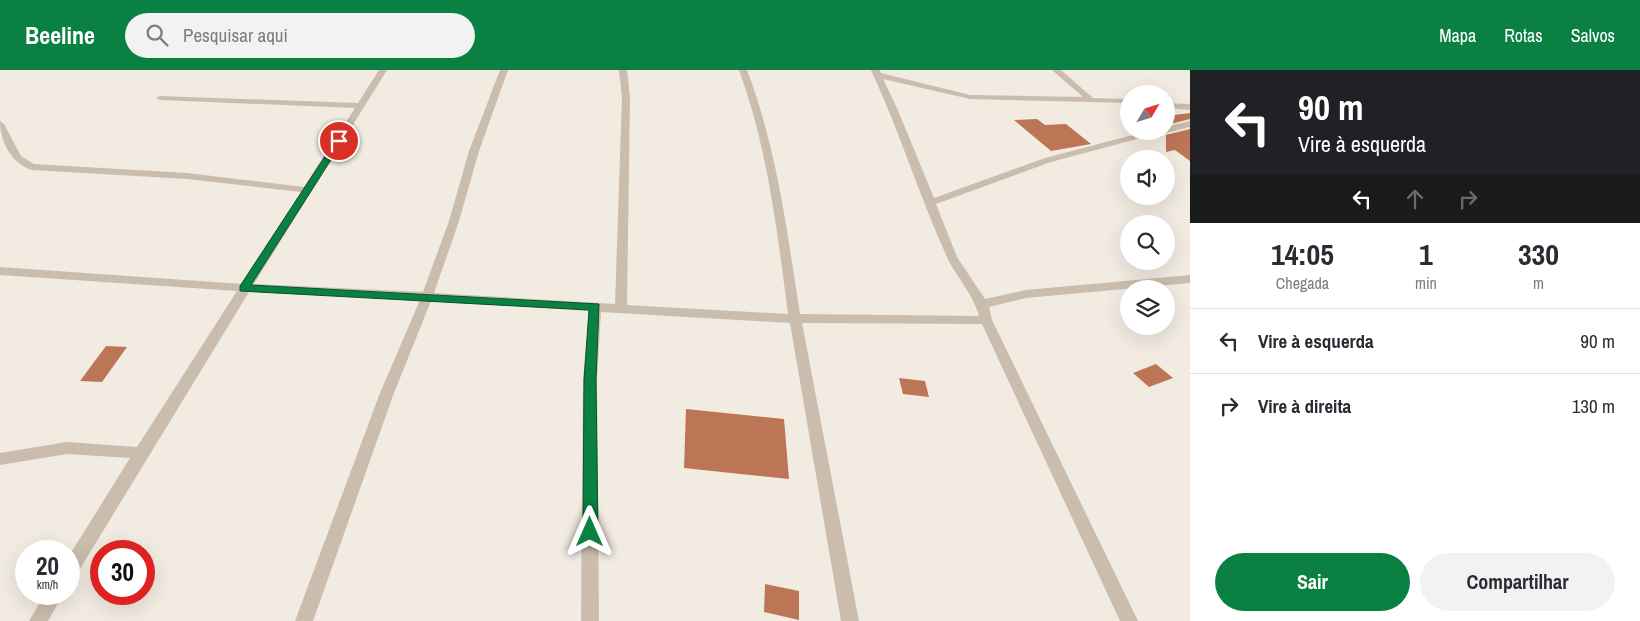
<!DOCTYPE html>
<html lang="pt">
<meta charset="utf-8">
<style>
body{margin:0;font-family:"Archivo Narrow",sans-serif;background:#f2f2f3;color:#2b2b33;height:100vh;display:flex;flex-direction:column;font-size:19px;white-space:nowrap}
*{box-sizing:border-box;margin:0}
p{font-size:16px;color:#7c7c81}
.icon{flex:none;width:28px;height:28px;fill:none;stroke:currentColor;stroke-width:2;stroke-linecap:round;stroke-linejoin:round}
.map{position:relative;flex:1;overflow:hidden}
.details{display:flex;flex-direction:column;background:#fff;width:450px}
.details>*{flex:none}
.guide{background:#202124;color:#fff;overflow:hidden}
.needle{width:32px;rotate:52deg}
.buttons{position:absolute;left:1120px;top:15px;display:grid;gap:10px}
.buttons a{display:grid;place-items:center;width:55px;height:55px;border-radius:50%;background:#fff;box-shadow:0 5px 20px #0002;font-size:25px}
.speed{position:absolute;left:15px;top:470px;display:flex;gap:10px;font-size:25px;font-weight:700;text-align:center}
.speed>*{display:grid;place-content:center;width:65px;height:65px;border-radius:50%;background:#fff;box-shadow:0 5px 20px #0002;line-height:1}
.speed small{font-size:12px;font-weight:400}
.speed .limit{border:8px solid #d22;background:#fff;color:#111}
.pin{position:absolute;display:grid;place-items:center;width:42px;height:42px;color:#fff;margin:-21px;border:2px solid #fff;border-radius:50%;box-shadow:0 1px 5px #0007}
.me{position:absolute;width:55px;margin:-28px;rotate:0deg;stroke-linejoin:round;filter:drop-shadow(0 0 4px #0008)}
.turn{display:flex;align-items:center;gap:18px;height:105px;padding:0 25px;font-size:22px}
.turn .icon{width:65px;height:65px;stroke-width:2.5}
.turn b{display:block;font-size:35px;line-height:42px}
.lanes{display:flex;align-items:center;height:48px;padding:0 25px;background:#0003;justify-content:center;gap:25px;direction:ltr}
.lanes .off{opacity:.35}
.eta{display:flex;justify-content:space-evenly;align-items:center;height:85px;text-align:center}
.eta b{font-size:30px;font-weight:800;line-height:35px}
.button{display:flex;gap:10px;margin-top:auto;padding:10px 25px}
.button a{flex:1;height:58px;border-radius:30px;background:#0b8043;color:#fff;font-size:20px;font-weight:800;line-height:58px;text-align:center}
.button a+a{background:#f2f2f3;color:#2b2b33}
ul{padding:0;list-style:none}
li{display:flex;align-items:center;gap:15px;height:65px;padding:0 25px;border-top:1px solid #e1e1e2}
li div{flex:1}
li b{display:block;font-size:19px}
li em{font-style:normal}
header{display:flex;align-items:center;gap:30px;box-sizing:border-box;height:70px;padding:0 25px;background:#0b8043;color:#fff}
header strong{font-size:24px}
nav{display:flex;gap:28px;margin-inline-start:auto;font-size:18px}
.search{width:350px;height:45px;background:#f2f2f3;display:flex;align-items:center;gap:12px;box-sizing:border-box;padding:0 18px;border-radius:28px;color:#7c7c81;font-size:19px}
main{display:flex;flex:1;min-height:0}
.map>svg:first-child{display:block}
.building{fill:#bd7655}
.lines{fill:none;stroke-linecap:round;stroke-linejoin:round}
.street{fill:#cabdae;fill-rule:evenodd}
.route{fill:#0b8043;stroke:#07532c}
</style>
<header>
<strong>Beeline</strong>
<div class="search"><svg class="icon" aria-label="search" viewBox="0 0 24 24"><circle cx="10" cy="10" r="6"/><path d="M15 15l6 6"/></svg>Pesquisar aqui</div>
<nav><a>Mapa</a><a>Rotas</a><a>Salvos</a></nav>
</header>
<main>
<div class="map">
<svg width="1190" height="551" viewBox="0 0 1190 551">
<rect width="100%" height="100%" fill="#f2ebe2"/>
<!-- building -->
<g class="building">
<path d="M 1190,43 L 1190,49 L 1166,55 L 1166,46 Z"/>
<path d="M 1037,49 L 1045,55 L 1066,54 L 1091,74 L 1051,81 L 1014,50 Z"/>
<path d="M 1190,59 L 1190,91 L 1175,80 L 1166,82 L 1166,65 Z"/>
<path d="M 106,276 L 127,277 L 102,312 L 80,311 Z"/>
<path d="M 1156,294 L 1173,308 L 1149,317 L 1133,303 Z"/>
<path d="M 899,308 L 925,311 L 929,327 L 903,324 Z"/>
<path d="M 686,339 L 784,349 L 789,409 L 684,398 Z"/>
<path d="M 765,514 L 799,521 L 799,550 L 764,542 Z"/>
</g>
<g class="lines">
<!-- street -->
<g class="street">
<path d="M 379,0 L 387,0 L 254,214 L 423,222 L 449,151 L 469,81 L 500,0 L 508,0 L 479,81 L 459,151 L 434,223 L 615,234 L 622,27 L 619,0 L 627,0 L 630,27 L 627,235 L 788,244 C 777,161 768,79 739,0 L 747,0 C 777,79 787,161 800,244 L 979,246 C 973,223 955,206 946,185 C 919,125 899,60 871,0 L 879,0 L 881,3 L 970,25 L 1083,27 L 1052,0 L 1061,0 L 1093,28 L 1129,29 L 1129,33 L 970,29 L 883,9 L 897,38 L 934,128 L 1045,88 L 1148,61 L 1166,61 L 1166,57 L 1190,51 L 1190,57 L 1166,63 L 1163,62 L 1051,92 L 936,134 L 957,187 L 985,229 L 1026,220 L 1190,205 L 1190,213 L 1026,228 L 989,237 L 992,250 L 1138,551 L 1120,551 L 982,254 L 802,253 L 859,551 L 841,551 L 790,253 L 601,242 L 597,310 L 599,551 L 581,551 L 583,310 L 589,241 L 431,231 L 394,323 L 313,551 L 295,551 L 380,323 L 420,230 L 249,222 L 75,507 L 69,509 L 69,486 L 130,388 L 67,384 L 0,395 L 0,383 L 67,372 L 137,377 L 237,221 L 0,205 L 0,197 L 242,214 L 301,122 L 187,109 L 32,100 C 12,94 0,72 0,51 L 4,54 L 21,86 L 34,94 L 187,103 L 304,117 L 355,38 L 160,30 L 156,28 L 160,26 L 358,33 Z"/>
<path d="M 1166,33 L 1190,34 L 1190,40 L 1166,38 Z"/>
<path d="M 45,524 L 63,524 L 48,551 L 29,551 Z"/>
</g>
</g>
<!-- route -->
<path class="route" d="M 339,69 L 343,71 L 251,215 L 599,234 L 596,310 L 598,462 L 595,466 L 590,468 L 585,466 L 583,462 L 584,310 L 589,240 L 240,221 L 240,216 L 335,71 Z"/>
</svg>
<div class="buttons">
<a><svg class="needle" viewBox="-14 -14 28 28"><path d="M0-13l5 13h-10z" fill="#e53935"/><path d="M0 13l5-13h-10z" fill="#7c7c81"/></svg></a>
<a><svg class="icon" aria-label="sound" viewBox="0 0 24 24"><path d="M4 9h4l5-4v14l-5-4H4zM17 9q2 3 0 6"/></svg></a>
<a><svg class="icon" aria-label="search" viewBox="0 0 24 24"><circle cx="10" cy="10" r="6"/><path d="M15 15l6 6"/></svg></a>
<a><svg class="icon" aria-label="layers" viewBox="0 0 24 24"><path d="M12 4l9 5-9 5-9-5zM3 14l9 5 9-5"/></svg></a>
</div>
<div class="speed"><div>20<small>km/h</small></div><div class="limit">30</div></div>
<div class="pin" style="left:339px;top:71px;background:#d93025"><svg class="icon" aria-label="arrive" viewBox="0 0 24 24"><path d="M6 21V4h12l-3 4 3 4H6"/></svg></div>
<svg class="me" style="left:590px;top:462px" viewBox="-20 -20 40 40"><path d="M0-17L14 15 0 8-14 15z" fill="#0b8043" stroke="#fff" stroke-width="4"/></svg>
</div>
<section class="details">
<div class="guide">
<div class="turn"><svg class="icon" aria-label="left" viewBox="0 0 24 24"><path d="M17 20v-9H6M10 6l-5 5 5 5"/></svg><div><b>90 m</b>Vire à esquerda</div></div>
<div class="lanes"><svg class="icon" aria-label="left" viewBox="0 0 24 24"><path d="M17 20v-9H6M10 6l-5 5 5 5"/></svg><svg class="icon off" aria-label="ahead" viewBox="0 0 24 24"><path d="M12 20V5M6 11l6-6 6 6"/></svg><svg class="icon off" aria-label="right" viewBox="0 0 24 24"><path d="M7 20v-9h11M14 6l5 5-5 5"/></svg></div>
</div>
<div class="eta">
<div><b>14:05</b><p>Chegada</p></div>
<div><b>1</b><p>min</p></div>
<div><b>330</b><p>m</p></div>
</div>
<ul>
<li><svg class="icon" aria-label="left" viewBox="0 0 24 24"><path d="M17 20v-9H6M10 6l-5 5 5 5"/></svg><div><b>Vire à esquerda</b></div><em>90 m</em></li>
<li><svg class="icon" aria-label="right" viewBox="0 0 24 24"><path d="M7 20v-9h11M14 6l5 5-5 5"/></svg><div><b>Vire à direita</b></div><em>130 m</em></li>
</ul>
<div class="button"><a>Sair</a><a>Compartilhar</a></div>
</section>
</main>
